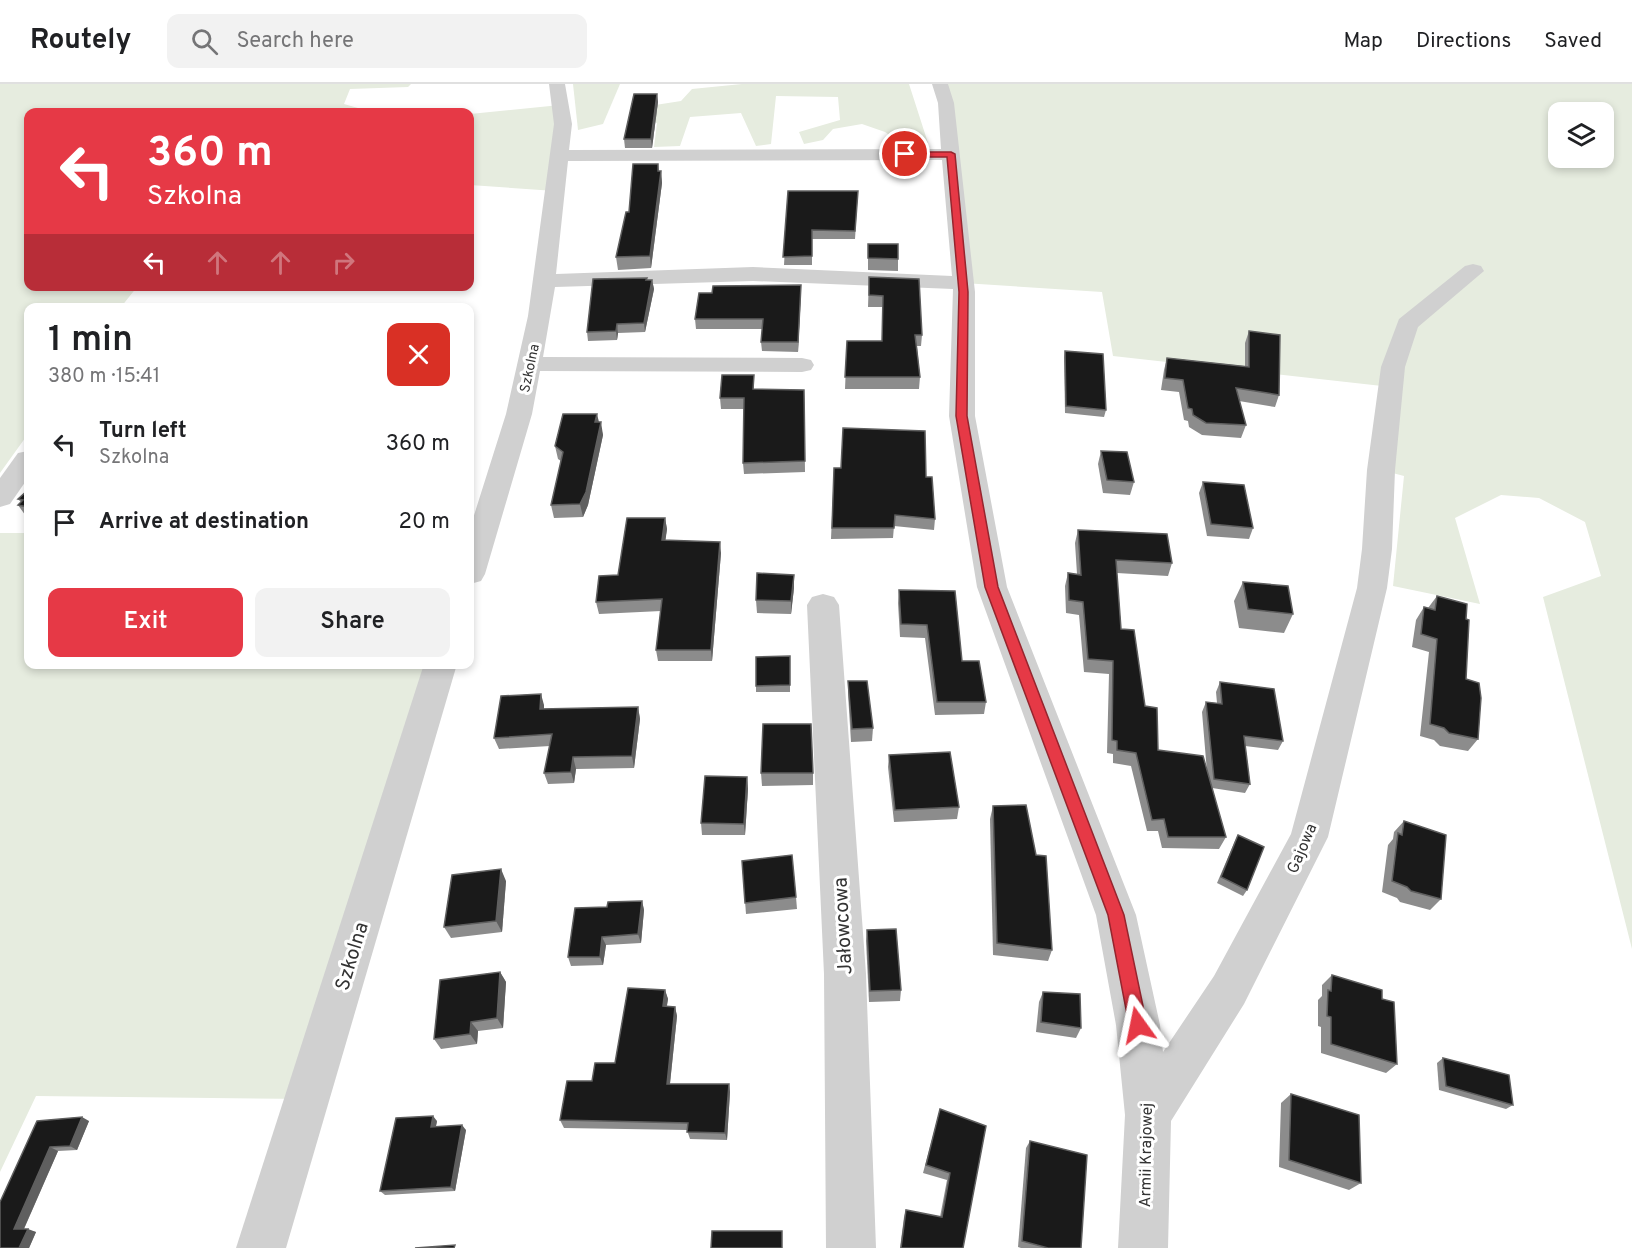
<!DOCTYPE html>
<meta charset="utf-8">
<style>
body{margin:0;font-family:Overpass,sans-serif;background:#f2f2f2;color:#202124;height:100vh;display:flex;flex-direction:column;font-size:22px;white-space:nowrap}
*{box-sizing:border-box;margin:0}
p{font-size:20px;color:#757577}
.icon{flex:none;width:33px;height:33px;fill:none;stroke:currentColor;stroke-width:2;stroke-linecap:round;stroke-linejoin:round}
.map{position:relative;flex:1;overflow:hidden}
.sheet{position:absolute;left:24px;top:219px;width:450px;height:366px;display:flex;flex-direction:column;background:#fff;border-radius:12px;box-shadow:0 3px 9px #0003}
.sheet>*{flex:none}
.guide{position:absolute;left:24px;top:24px;width:450px;height:183px;border-radius:12px;box-shadow:0 3px 9px #0003;background:#e63946;color:#fff;overflow:hidden}
.tools{position:absolute;left:1548px;top:18px;display:grid;gap:12px}
.tools a{display:grid;place-items:center;width:66px;height:66px;border-radius:12px;background:#fff;box-shadow:0 3px 9px #0003;font-size:30px}
.pin{position:absolute;display:grid;place-items:center;width:51px;height:51px;color:#fff;margin:-26px;border:3px solid #fff;border-radius:50%;box-shadow:0 2px 6px #0007}
.me{position:absolute;width:66px;margin:-33px;rotate:348deg;stroke-linejoin:round;filter:drop-shadow(0 0 4px #0008)}
.turn{display:flex;align-items:center;gap:21px;height:126px;padding:0 24px;font-size:27px}
.turn .icon{width:78px;height:78px;stroke-width:2.5}
.turn b{display:block;font-size:42px;line-height:51px}
.lanes{display:flex;align-items:center;height:57px;padding:0 24px;background:#0003;justify-content:center;gap:30px;direction:ltr}
.lanes .off{opacity:.35}
.round{display:grid;place-items:center;flex:none;width:63px;height:63px;border-radius:12px;background:#f2f2f2}
.head{display:flex;align-items:center;justify-content:space-between;height:102px;padding:0 24px}
h1{font-size:36px;font-weight:600;line-height:45px}
.cta{display:flex;gap:12px;margin-top:auto;padding:12px 24px}
.cta a{flex:1;height:69px;border-radius:12px;background:#e63946;color:#fff;font-size:24px;font-weight:600;line-height:69px;text-align:center}
.cta a+a{background:#f2f2f2;color:#202124}
ul{padding:0;list-style:none}
li{display:flex;align-items:center;gap:18px;height:78px;padding:0 24px}
li div{flex:1}
li b{display:block;font-size:22px}
li em{font-style:normal}
header{display:flex;align-items:center;gap:36px;box-sizing:border-box;height:84px;padding:0 30px;background:#fff;border-bottom:2px solid #e0e0e0}
header strong{font-size:28px}
nav{display:flex;gap:33px;margin-inline-start:auto;font-size:21px}
.search{width:420px;height:54px;background:#f2f2f2;display:flex;align-items:center;gap:15px;box-sizing:border-box;padding:0 21px;border-radius:12px;color:#757577;font-size:22px}
.map>svg:first-child{display:block}
.green{fill:#e6ecdf;fill-rule:evenodd}
.lines{fill:none;stroke-linecap:round;stroke-linejoin:round}
.minor{fill:#d0d0d0;fill-rule:evenodd}
.wall{fill:#8c8c8c}
.shaded-wall{fill:#5f5f5f}
.building{fill:#1a1a1a;stroke:#5f5f5f;stroke-width:1.5}
.route{fill:#e63946;stroke:#96252e;stroke-width:1.5}
.labels{text-anchor:middle;stroke-width:6;stroke-linejoin:round;paint-order:stroke}
.far-street-label{font-size:14px;fill:#333;stroke:#fff}
.street-label{font-size:16px;fill:#333;stroke:#fff}
.near-street-label{font-size:20px;fill:#333;stroke:#fff}
</style>
<header>
<strong>Routely</strong>
<div class="search"><svg class="icon" aria-label="search" viewBox="0 0 24 24"><circle cx="10" cy="10" r="6"/><path d="M15 15l6 6"/></svg>Search here</div>
<nav><a>Map</a><a>Directions</a><a>Saved</a></nav>
</header>
<div class="map">
<svg width="1632" height="1164" viewBox="0 0 1632 1164">
<rect width="100%" height="100%" fill="#fff"/>
<!-- green -->
<g class="green">
<path d="M 0,0 L 411,0 L 408,3 L 350,5 L 344,20 L 372,28 L 28,28 L 28,202 L 137,203 L 121,223 L 28,224 L 28,350 L 0,389 Z"/>
<path d="M 573,0 L 620,0 L 603,40 L 578,46 Z"/>
<path d="M 742,0 L 909,0 L 928,59 L 901,59 L 885,48 L 862,40 L 833,45 L 823,56 L 804,60 L 799,48 L 840,36 L 838,13 L 776,12 L 771,60 L 756,62 L 741,29 L 690,33 L 680,62 L 654,63 L 657,39 L 643,35 L 636,24 L 681,17 L 692,5 Z"/>
<path d="M 940,0 L 1632,0 L 1632,865 L 1543,513 L 1601,492 L 1585,438 L 1539,414 L 1501,411 L 1455,434 L 1480,520 L 1393,502 L 1404,392 L 1381,386 L 1391,303 L 1113,272 L 1102,208 L 963,199 ZM 1558,28 L 1604,28 L 1604,74 L 1558,74 Z"/>
<path d="M 560,21 L 555,107 L 470,101 L 470,30 Z"/>
<path d="M 0,449 L 28,449 L 28,580 L 441,581 L 307,1015 L 36,1012 L 0,1088 Z"/>
</g>
<g class="lines">
<!-- minor -->
<g class="minor">
<path d="M 549,0 L 565,0 L 572,40 L 569,66 L 941,65 L 938,19 L 932,0 L 948,0 L 954,19 L 975,208 L 975,332 L 1007,503 L 1136,831 L 1160,941 L 1163,968 L 1214,892 L 1291,750 L 1357,504 L 1362,465 L 1367,386 L 1381,283 L 1399,235 L 1465,182 L 1473,180 L 1481,182 L 1484,187 L 1418,243 L 1405,283 L 1395,386 L 1392,465 L 1387,504 L 1328,753 L 1244,920 L 1171,1037 L 1168,1164 L 1118,1164 L 1125,1031 L 1116,941 L 1096,831 L 977,503 L 949,332 L 953,205 L 753,197 L 555,203 L 543,273 L 802,274 L 811,276 L 814,281 L 811,286 L 802,288 L 540,287 L 532,330 L 485,490 L 481,497 L 470,500 L 470,444 L 506,330 L 528,232 L 554,40 ZM 942,76 L 952,192 L 753,183 L 556,190 L 568,77 Z"/>
<path d="M 28,367 L 28,394 L 10,420 L 0,423 L 0,394 L 18,369 Z"/>
<path d="M 823,510 L 834,513 L 839,521 L 866,890 L 876,1164 L 826,1164 L 824,890 L 807,521 L 812,513 Z"/>
<path d="M 424,580 L 457,580 L 286,1164 L 236,1164 Z"/>
</g>
</g>
<!-- wall -->
<g class="wall">
<path d="M 657,10 L 658,18 L 652,64 L 625,64 L 624,55 Z"/>
<path d="M 658,80 L 659,87 L 661,87 L 662,99 L 651,184 L 618,186 L 616,173 L 629,128 Z"/>
<path d="M 788,107 L 858,107 L 855,155 L 812,155 L 812,181 L 784,181 Z"/>
<path d="M 868,160 L 898,175 L 898,187 L 868,186 Z"/>
<path d="M 869,193 L 922,251 L 921,262 L 917,262 L 920,293 L 919,305 L 845,305 L 847,257 L 882,257 L 882,223 L 868,223 Z"/>
<path d="M 647,196 L 652,196 L 654,205 L 645,248 L 618,249 L 617,256 L 588,257 L 587,248 Z"/>
<path d="M 801,201 L 798,268 L 762,267 L 761,258 L 763,245 L 696,245 L 695,235 L 712,209 Z"/>
<path d="M 1249,247 L 1279,311 L 1275,323 L 1239,317 L 1246,341 L 1241,354 L 1202,351 L 1189,343 L 1188,337 L 1184,336 L 1179,308 L 1161,306 L 1164,286 L 1167,274 L 1245,282 L 1245,259 Z"/>
<path d="M 1065,267 L 1106,326 L 1104,333 L 1065,329 L 1064,273 Z"/>
<path d="M 754,291 L 754,305 L 804,306 L 805,388 L 744,390 L 743,379 L 744,325 L 721,325 L 720,314 Z"/>
<path d="M 599,338 L 603,351 L 588,421 L 583,433 L 554,434 L 551,421 L 561,377 L 558,375 L 555,362 Z"/>
<path d="M 1101,367 L 1134,398 L 1130,411 L 1103,409 L 1098,380 Z"/>
<path d="M 834,384 L 926,393 L 935,435 L 934,446 L 894,442 L 893,454 L 831,455 Z"/>
<path d="M 1203,398 L 1253,444 L 1249,455 L 1207,452 L 1199,409 Z"/>
<path d="M 28,406 L 28,435 L 18,421 L 21,418 L 18,415 Z"/>
<path d="M 665,434 L 667,445 L 665,456 L 721,469 L 712,577 L 658,577 L 656,566 L 661,527 L 599,530 L 596,518 L 618,491 Z"/>
<path d="M 1078,446 L 1172,479 L 1168,492 L 1117,489 L 1121,545 L 1145,622 L 1158,666 L 1207,688 L 1202,628 L 1206,618 L 1217,619 L 1216,608 L 1220,598 L 1283,657 L 1278,666 L 1245,662 L 1250,700 L 1245,709 L 1212,704 L 1226,753 L 1219,765 L 1162,764 L 1158,747 L 1147,747 L 1131,682 L 1113,679 L 1113,670 L 1107,669 L 1109,590 L 1084,588 L 1079,531 L 1066,529 L 1065,502 L 1068,489 L 1077,490 L 1075,459 Z"/>
<path d="M 1243,498 L 1293,530 L 1284,549 L 1239,544 L 1234,517 Z"/>
<path d="M 794,504 L 791,530 L 757,529 L 756,516 Z"/>
<path d="M 899,506 L 962,577 L 986,618 L 984,630 L 935,631 L 925,554 L 900,553 L 898,519 Z"/>
<path d="M 1437,512 L 1466,535 L 1466,595 L 1478,655 L 1468,667 L 1440,662 L 1434,656 L 1420,652 L 1429,568 L 1412,563 L 1416,536 L 1424,523 L 1428,524 Z"/>
<path d="M 790,572 L 790,608 L 756,608 L 756,602 Z"/>
<path d="M 848,597 L 873,644 L 872,657 L 851,658 L 848,610 Z"/>
<path d="M 544,621 L 544,625 L 638,623 L 640,635 L 634,684 L 576,685 L 574,699 L 548,700 L 544,689 L 550,662 L 499,665 L 494,654 Z"/>
<path d="M 889,671 L 959,723 L 957,735 L 894,738 L 888,683 Z"/>
<path d="M 761,689 L 813,689 L 813,701 L 762,702 Z"/>
<path d="M 747,693 L 748,705 L 745,751 L 702,751 L 701,739 Z"/>
<path d="M 993,722 L 1052,866 L 1048,877 L 993,871 L 990,735 Z"/>
<path d="M 1404,737 L 1441,815 L 1430,826 L 1400,818 L 1397,814 L 1382,808 L 1388,761 L 1393,755 L 1394,748 Z"/>
<path d="M 1238,751 L 1247,806 L 1243,812 L 1217,799 L 1235,757 Z"/>
<path d="M 742,777 L 796,813 L 797,825 L 746,830 Z"/>
<path d="M 506,797 L 502,848 L 451,854 L 444,843 Z"/>
<path d="M 642,817 L 644,826 L 641,859 L 606,861 L 603,881 L 571,882 L 568,873 L 607,823 Z"/>
<path d="M 867,846 L 901,906 L 900,917 L 869,918 L 866,857 Z"/>
<path d="M 500,888 L 506,898 L 503,944 L 478,947 L 477,960 L 441,965 L 434,955 Z"/>
<path d="M 1332,891 L 1382,915 L 1397,980 L 1386,989 L 1321,969 L 1321,943 L 1318,942 L 1318,916 L 1322,912 L 1322,901 Z"/>
<path d="M 665,906 L 668,915 L 667,922 L 675,923 L 677,932 L 670,1000 L 729,1000 L 730,1008 L 727,1056 L 690,1055 L 687,1046 L 564,1044 L 560,1036 L 592,997 L 615,979 Z"/>
<path d="M 1043,908 L 1081,944 L 1076,954 L 1036,948 L 1039,918 Z"/>
<path d="M 1443,974 L 1513,1021 L 1506,1025 L 1439,1006 L 1437,979 Z"/>
<path d="M 1291,1010 L 1361,1099 L 1349,1106 L 1279,1083 L 1281,1019 Z"/>
<path d="M 940,1025 L 963,1164 L 900,1164 L 904,1133 L 906,1126 L 940,1133 L 947,1096 L 923,1089 Z"/>
<path d="M 37,1037 L 89,1037 L 77,1066 L 58,1067 L 24,1145 L 36,1148 L 29,1164 L 0,1164 Z"/>
<path d="M 437,1037 L 436,1042 L 466,1046 L 455,1107 L 385,1111 L 380,1107 Z"/>
<path d="M 1030,1057 L 1081,1164 L 1021,1164 L 1018,1163 L 1026,1064 Z"/>
</g>
<!-- shaded-wall -->
<g class="shaded-wall">
<path d="M 657,10 L 658,18 L 652,64 L 651,55 Z"/>
<path d="M 661,87 L 662,99 L 651,184 L 650,172 Z"/>
<path d="M 652,196 L 654,205 L 645,248 L 644,239 Z"/>
<path d="M 801,201 L 801,210 L 798,268 L 798,258 Z"/>
<path d="M 617,240 L 618,249 L 617,256 L 616,247 Z"/>
<path d="M 471,289 L 474,301 L 470,308 L 470,291 Z"/>
<path d="M 597,330 L 600,342 L 601,338 L 603,351 L 588,421 L 583,433 L 580,420 Z"/>
<path d="M 665,434 L 667,445 L 664,468 L 662,456 Z"/>
<path d="M 720,458 L 721,469 L 712,577 L 711,566 Z"/>
<path d="M 794,491 L 794,504 L 791,530 L 791,517 Z"/>
<path d="M 541,610 L 544,621 L 544,637 L 540,625 Z"/>
<path d="M 638,623 L 640,635 L 634,684 L 632,672 Z"/>
<path d="M 573,673 L 576,685 L 574,699 L 571,688 Z"/>
<path d="M 747,693 L 748,705 L 745,751 L 744,740 Z"/>
<path d="M 501,785 L 506,797 L 502,848 L 496,837 Z"/>
<path d="M 642,817 L 644,826 L 641,859 L 638,850 Z"/>
<path d="M 602,853 L 606,861 L 603,881 L 600,873 Z"/>
<path d="M 500,888 L 506,898 L 503,944 L 497,934 Z"/>
<path d="M 665,906 L 668,915 L 665,931 L 663,922 Z"/>
<path d="M 675,923 L 677,932 L 669,1008 L 667,1000 Z"/>
<path d="M 471,938 L 478,947 L 477,960 L 470,950 Z"/>
<path d="M 729,1000 L 730,1008 L 727,1056 L 725,1049 Z"/>
<path d="M 433,1032 L 437,1037 L 435,1047 L 431,1043 Z"/>
<path d="M 82,1033 L 89,1037 L 77,1066 L 70,1062 Z"/>
<path d="M 462,1041 L 466,1046 L 455,1107 L 451,1103 Z"/>
<path d="M 50,1063 L 58,1067 L 22,1149 L 14,1145 Z"/>
<path d="M 28,1145 L 36,1148 L 29,1164 L 19,1164 Z"/>
</g>
<!-- building -->
<g class="building">
<path d="M 634,10 L 657,10 L 651,55 L 624,55 Z"/>
<path d="M 633,80 L 658,80 L 658,87 L 661,87 L 650,172 L 616,173 L 626,128 L 629,128 Z"/>
<path d="M 788,107 L 858,107 L 855,147 L 812,146 L 812,172 L 783,173 Z"/>
<path d="M 868,160 L 898,160 L 898,175 L 868,174 Z"/>
<path d="M 869,193 L 919,195 L 922,251 L 915,251 L 920,293 L 845,293 L 847,257 L 882,257 L 883,212 L 869,211 Z"/>
<path d="M 647,194 L 646,196 L 652,196 L 644,239 L 617,240 L 616,247 L 587,248 L 593,195 Z"/>
<path d="M 801,201 L 798,258 L 761,258 L 763,235 L 695,235 L 699,209 L 712,209 L 713,202 Z"/>
<path d="M 1249,247 L 1280,251 L 1279,311 L 1236,304 L 1246,341 L 1206,339 L 1193,331 L 1192,325 L 1188,324 L 1183,296 L 1165,294 L 1167,274 L 1249,283 Z"/>
<path d="M 1065,267 L 1103,270 L 1106,326 L 1066,322 Z"/>
<path d="M 722,291 L 754,291 L 753,305 L 804,306 L 805,377 L 743,379 L 744,314 L 720,314 Z"/>
<path d="M 563,330 L 597,330 L 595,338 L 601,338 L 586,408 L 580,420 L 551,421 L 563,368 L 555,362 Z"/>
<path d="M 843,344 L 925,347 L 926,393 L 932,393 L 935,435 L 895,431 L 894,444 L 832,444 L 834,384 L 841,384 Z"/>
<path d="M 1101,367 L 1127,368 L 1134,398 L 1107,396 Z"/>
<path d="M 1203,398 L 1244,401 L 1253,444 L 1211,440 Z"/>
<path d="M 28,406 L 28,423 L 18,421 L 23,416 L 18,415 Z"/>
<path d="M 627,434 L 665,434 L 662,456 L 720,458 L 711,566 L 656,566 L 662,515 L 596,518 L 599,492 L 618,491 Z"/>
<path d="M 1078,446 L 1167,450 L 1172,479 L 1116,476 L 1121,545 L 1134,546 L 1145,622 L 1157,624 L 1158,666 L 1203,672 L 1226,753 L 1168,753 L 1164,735 L 1152,736 L 1136,669 L 1117,666 L 1117,657 L 1112,656 L 1113,577 L 1088,575 L 1083,518 L 1069,516 L 1068,489 L 1081,491 Z"/>
<path d="M 757,489 L 794,491 L 791,517 L 756,516 Z"/>
<path d="M 1243,498 L 1288,502 L 1293,530 L 1248,525 Z"/>
<path d="M 899,506 L 955,507 L 962,577 L 979,577 L 986,618 L 937,618 L 927,541 L 901,540 Z"/>
<path d="M 1437,512 L 1467,520 L 1466,535 L 1469,536 L 1466,595 L 1479,599 L 1481,614 L 1478,655 L 1449,649 L 1444,644 L 1430,640 L 1437,555 L 1421,550 L 1424,523 L 1435,526 Z"/>
<path d="M 790,572 L 790,601 L 756,602 L 756,573 Z"/>
<path d="M 848,597 L 867,597 L 873,644 L 852,645 Z"/>
<path d="M 1220,598 L 1274,605 L 1283,657 L 1244,652 L 1250,700 L 1214,695 L 1206,618 L 1222,620 Z"/>
<path d="M 541,610 L 540,625 L 638,623 L 632,672 L 573,673 L 571,688 L 544,689 L 552,650 L 494,654 L 501,612 Z"/>
<path d="M 763,640 L 811,640 L 813,689 L 761,689 Z"/>
<path d="M 950,668 L 959,723 L 895,726 L 889,671 Z"/>
<path d="M 705,692 L 747,693 L 744,740 L 701,739 Z"/>
<path d="M 1026,721 L 1036,771 L 1046,772 L 1052,866 L 997,859 L 993,722 Z"/>
<path d="M 1404,737 L 1446,751 L 1441,815 L 1411,807 L 1407,803 L 1392,797 L 1398,749 L 1402,751 Z"/>
<path d="M 1238,751 L 1264,763 L 1247,806 L 1221,793 Z"/>
<path d="M 792,771 L 796,813 L 745,819 L 742,777 Z"/>
<path d="M 501,785 L 496,837 L 444,843 L 452,791 Z"/>
<path d="M 642,817 L 638,850 L 602,853 L 600,873 L 568,873 L 575,824 L 607,823 L 608,818 Z"/>
<path d="M 896,845 L 901,906 L 870,907 L 867,846 Z"/>
<path d="M 500,888 L 497,934 L 471,938 L 470,950 L 434,955 L 440,896 Z"/>
<path d="M 1332,891 L 1382,906 L 1382,915 L 1394,918 L 1397,980 L 1331,960 L 1331,933 L 1327,932 L 1328,906 L 1331,907 Z"/>
<path d="M 628,904 L 665,906 L 663,922 L 675,923 L 667,1000 L 729,1000 L 725,1049 L 687,1048 L 688,1039 L 560,1036 L 567,997 L 592,997 L 595,979 L 615,979 Z"/>
<path d="M 1043,908 L 1080,910 L 1081,944 L 1041,938 Z"/>
<path d="M 1443,974 L 1509,991 L 1513,1021 L 1446,1002 Z"/>
<path d="M 1291,1010 L 1359,1031 L 1361,1099 L 1289,1076 Z"/>
<path d="M 940,1025 L 986,1042 L 963,1164 L 901,1164 L 906,1126 L 942,1133 L 950,1089 L 926,1081 Z"/>
<path d="M 433,1032 L 431,1043 L 462,1041 L 451,1103 L 380,1107 L 396,1034 Z"/>
<path d="M 82,1033 L 70,1062 L 50,1063 L 14,1145 L 28,1145 L 19,1164 L 0,1164 L 0,1118 L 37,1037 Z"/>
<path d="M 1030,1057 L 1087,1071 L 1081,1164 L 1048,1164 L 1022,1157 Z"/>
<path d="M 712,1147 L 782,1147 L 782,1164 L 711,1164 Z"/>
<path d="M 455,1161 L 454,1164 L 415,1164 Z"/>
</g>
<!-- route -->
<path class="route" d="M 951,68 L 955,70 L 968,208 L 967,332 L 998,503 L 1124,831 L 1147,941 L 1145,947 L 1138,950 L 1132,947 L 1129,941 L 1108,831 L 985,503 L 956,332 L 959,208 L 947,73 L 905,73 L 901,70 L 905,68 Z"/>
<g class="labels">
<!-- far-street labels -->
<g class="far-street-label">
<text transform="translate(529 284) rotate(-78)" y="5">Szkolna</text>
</g>
<!-- street labels -->
<g class="street-label">
<text transform="translate(1301 764) rotate(-67)" y="6">Gajowa</text>
<text transform="translate(1145 1071) rotate(-89)" y="6">Armii Krajowej</text>
</g>
<!-- near-street labels -->
<g class="near-street-label">
<text transform="translate(842 842) rotate(-93)" y="7">Jałowcowa</text>
<text transform="translate(351 872) rotate(-73)" y="7">Szkolna</text>
</g>
</g>
</svg>
<div class="tools">
<a><svg class="icon" aria-label="layers" viewBox="0 0 24 24"><path d="M12 4l9 5-9 5-9-5zM3 14l9 5 9-5"/></svg></a>
</div>
<div class="pin" style="left:905px;top:70px;background:#d93025"><svg class="icon" aria-label="arrive" viewBox="0 0 24 24"><path d="M6 21V4h12l-3 4 3 4H6"/></svg></div>
<svg class="me" style="left:1138px;top:941px" viewBox="-20 -20 40 40"><path d="M0-17L14 15 0 8-14 15z" fill="#e63946" stroke="#fff" stroke-width="4"/></svg>
<div class="guide">
<div class="turn"><svg class="icon" aria-label="left" viewBox="0 0 24 24"><path d="M17 20v-9H6M10 6l-5 5 5 5"/></svg><div><b>360 m</b>Szkolna</div></div>
<div class="lanes"><svg class="icon" aria-label="left" viewBox="0 0 24 24"><path d="M17 20v-9H6M10 6l-5 5 5 5"/></svg><svg class="icon off" aria-label="ahead" viewBox="0 0 24 24"><path d="M12 20V5M6 11l6-6 6 6"/></svg><svg class="icon off" aria-label="ahead" viewBox="0 0 24 24"><path d="M12 20V5M6 11l6-6 6 6"/></svg><svg class="icon off" aria-label="right" viewBox="0 0 24 24"><path d="M7 20v-9h11M14 6l5 5-5 5"/></svg></div>
</div>
<section class="sheet">
<div class="head"><div><h1>1 min</h1><p>380 m · 15:41</p></div><a class="round" style="background:#d93025;color:#fff"><svg class="icon" aria-label="close" viewBox="0 0 24 24"><path d="M6 6l12 12M18 6L6 18"/></svg></a></div>
<ul>
<li><svg class="icon" aria-label="left" viewBox="0 0 24 24"><path d="M17 20v-9H6M10 6l-5 5 5 5"/></svg><div><b>Turn left</b><p>Szkolna</p></div><em>360 m</em></li>
<li><svg class="icon" aria-label="arrive" viewBox="0 0 24 24"><path d="M6 21V4h12l-3 4 3 4H6"/></svg><div><b>Arrive at destination</b></div><em>20 m</em></li>
</ul>
<div class="cta"><a>Exit</a><a>Share</a></div>
</section>
</div>
